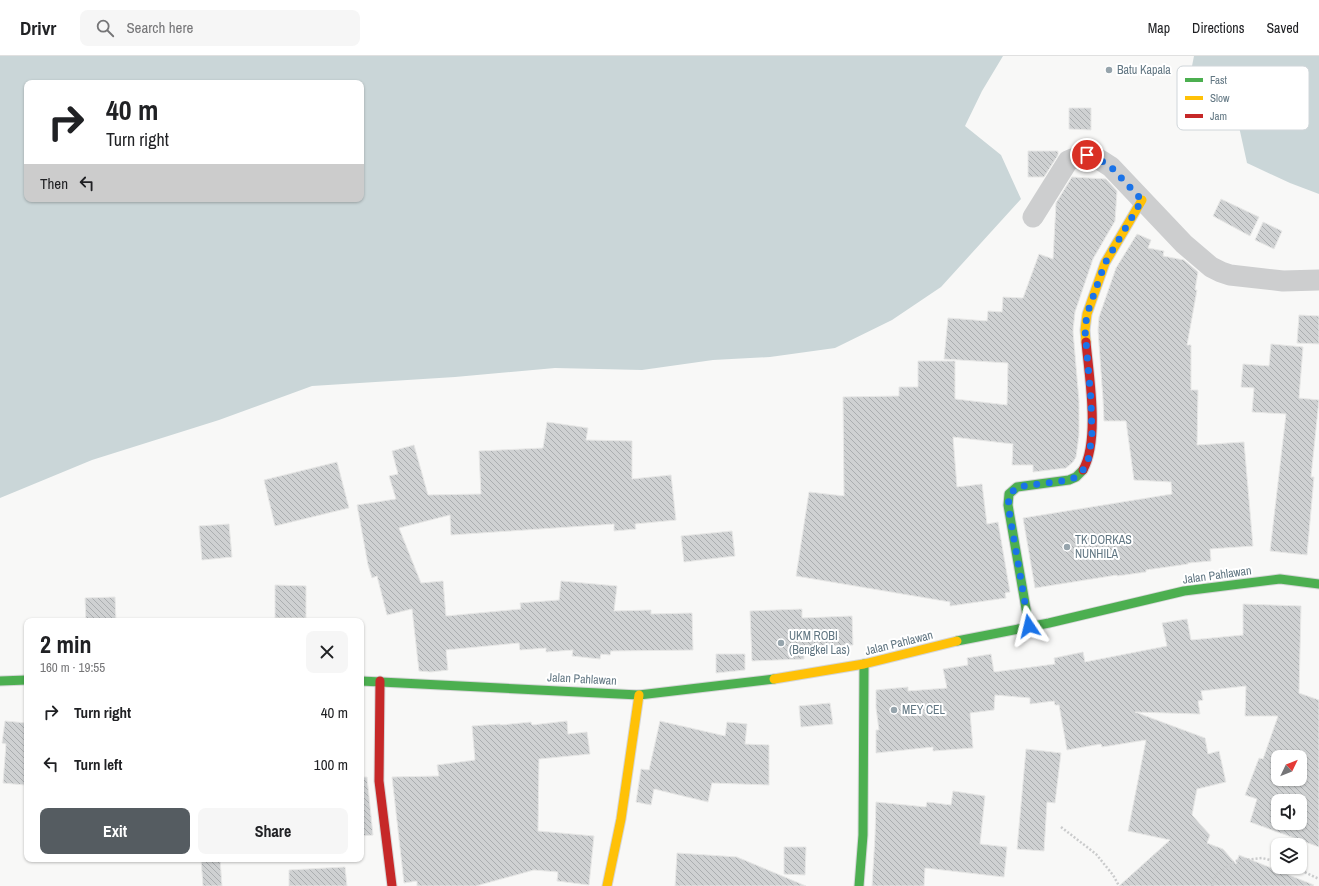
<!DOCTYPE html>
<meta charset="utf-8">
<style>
body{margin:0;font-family:"Archivo Narrow",sans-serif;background:#f6f6f6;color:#202124;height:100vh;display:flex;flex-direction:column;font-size:15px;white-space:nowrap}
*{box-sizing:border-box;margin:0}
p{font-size:13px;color:#757577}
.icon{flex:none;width:22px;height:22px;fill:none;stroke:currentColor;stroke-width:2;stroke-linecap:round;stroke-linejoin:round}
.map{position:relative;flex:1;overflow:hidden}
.drawer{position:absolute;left:24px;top:562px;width:340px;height:244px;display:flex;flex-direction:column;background:#fff;border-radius:8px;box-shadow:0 1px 3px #0004}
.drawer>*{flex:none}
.guide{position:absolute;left:24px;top:24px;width:340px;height:122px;border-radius:8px;box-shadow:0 1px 3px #0004;background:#fff;color:#202124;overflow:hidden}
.needle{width:26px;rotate:47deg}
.fabs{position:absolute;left:1271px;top:694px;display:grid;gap:8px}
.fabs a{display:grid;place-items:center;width:36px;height:36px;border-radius:8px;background:#fff;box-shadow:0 1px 3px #0004;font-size:20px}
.pin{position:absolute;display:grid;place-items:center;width:34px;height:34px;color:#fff;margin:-17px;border:2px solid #fff;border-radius:50%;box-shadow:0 1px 4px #0007}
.me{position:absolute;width:44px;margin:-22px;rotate:350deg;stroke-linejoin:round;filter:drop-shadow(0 0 3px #0008)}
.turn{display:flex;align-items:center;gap:14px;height:84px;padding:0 16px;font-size:18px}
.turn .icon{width:52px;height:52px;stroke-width:2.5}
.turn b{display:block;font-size:28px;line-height:34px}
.then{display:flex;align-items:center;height:38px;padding:0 16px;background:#0003;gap:8px;font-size:15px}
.round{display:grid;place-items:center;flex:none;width:42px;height:42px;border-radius:8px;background:#f6f6f6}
.headline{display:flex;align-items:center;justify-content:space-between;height:68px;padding:0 16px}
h1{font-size:24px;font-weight:700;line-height:30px}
.cta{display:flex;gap:8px;margin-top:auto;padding:8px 16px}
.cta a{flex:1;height:46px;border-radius:8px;background:#555c61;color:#fff;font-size:16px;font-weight:700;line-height:46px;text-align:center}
.cta a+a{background:#f6f6f6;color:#202124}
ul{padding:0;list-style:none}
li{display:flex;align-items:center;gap:12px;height:52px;padding:0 16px}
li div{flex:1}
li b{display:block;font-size:15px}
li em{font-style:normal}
header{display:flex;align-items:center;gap:24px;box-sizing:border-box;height:56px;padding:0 20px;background:#fff;border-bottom:1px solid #e0e0e0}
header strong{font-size:19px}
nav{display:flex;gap:22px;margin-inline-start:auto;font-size:14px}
.search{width:280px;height:36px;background:#f6f6f6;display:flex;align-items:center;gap:10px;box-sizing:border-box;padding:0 14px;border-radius:8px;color:#757577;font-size:15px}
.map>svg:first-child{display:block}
.water{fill:#cad6d8;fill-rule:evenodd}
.building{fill:url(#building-back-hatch);stroke:#e8e8e7;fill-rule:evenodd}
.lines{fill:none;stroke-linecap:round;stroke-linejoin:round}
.fast-casing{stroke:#d5d6d7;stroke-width:11}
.slow-casing{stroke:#d5d6d7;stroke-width:11}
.jam-casing{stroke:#d5d6d7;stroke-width:11}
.path{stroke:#cacbcc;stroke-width:2.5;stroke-dasharray:2 2;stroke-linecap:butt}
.street{stroke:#cdcecf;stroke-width:21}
.fast{stroke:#4caf50;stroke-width:9}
.slow{stroke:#ffc107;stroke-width:9}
.jam{stroke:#c62828;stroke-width:9}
.route{stroke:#1a73e8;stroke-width:7;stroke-dasharray:0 12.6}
.poi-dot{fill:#96a4ac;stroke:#fff;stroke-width:1.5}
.labels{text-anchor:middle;stroke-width:4;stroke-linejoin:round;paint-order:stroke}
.poi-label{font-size:12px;fill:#627783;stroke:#fff;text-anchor:start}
.street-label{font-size:12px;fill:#627783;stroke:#fff}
.key{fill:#fff;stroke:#d0d6da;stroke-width:1}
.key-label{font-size:11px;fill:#627783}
</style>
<header>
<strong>Drivr</strong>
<div class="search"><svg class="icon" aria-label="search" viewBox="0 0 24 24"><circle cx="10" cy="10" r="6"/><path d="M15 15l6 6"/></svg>Search here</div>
<nav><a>Map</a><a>Directions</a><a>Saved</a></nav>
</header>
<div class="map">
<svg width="1319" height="830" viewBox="0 0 1319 830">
<defs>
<pattern id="building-back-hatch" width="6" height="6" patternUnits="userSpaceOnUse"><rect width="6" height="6" fill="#cfd1d2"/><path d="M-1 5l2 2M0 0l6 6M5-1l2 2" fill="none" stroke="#abaeb0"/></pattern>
</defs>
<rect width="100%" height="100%" fill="#f8f8f7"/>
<!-- water -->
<g class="water">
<path d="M 0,0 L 1003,0 L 982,35 L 965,70 L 1001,99 L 1021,143 L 941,231 L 892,264 L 835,292 L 770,301 L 713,304 L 642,314 L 555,312 L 455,321 L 312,330 L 219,364 L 92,404 L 0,442 ZM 27,27 L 361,27 L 361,143 L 27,143 Z"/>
<path d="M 1194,0 L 1319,0 L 1319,138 L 1290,127 L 1247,107 L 1236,57 L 1190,20 Z"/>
</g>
<!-- building -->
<g class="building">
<path d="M 1069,52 L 1091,52 L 1091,74 L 1069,73 Z"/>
<path d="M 1028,95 L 1058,95 L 1058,99 L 1044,121 L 1028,121 Z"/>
<path d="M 1072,121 L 1106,123 L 1117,135 L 1115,165 L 1093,203 L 1075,256 L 1073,275 L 1079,345 L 1079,379 L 1076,401 L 1073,406 L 1066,412 L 1033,416 L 1033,409 L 1012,409 L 1013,388 L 953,381 L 957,431 L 982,428 L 987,468 L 998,466 L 1010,536 L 1005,537 L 1006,542 L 950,550 L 950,546 L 796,520 L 809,436 L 844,440 L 843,341 L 899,340 L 899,331 L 918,331 L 918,305 L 955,305 L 955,343 L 1007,349 L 1008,307 L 944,303 L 948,262 L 987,265 L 988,255 L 1002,256 L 1003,241 L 1023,242 L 1039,198 L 1053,203 L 1056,147 Z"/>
<path d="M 1221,143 L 1259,161 L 1250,180 L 1213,160 Z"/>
<path d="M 1263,166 L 1282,175 L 1274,193 L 1255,184 Z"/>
<path d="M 1137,178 L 1151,184 L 1148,192 L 1164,195 L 1163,200 L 1184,204 L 1198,216 L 1195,234 L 1197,234 L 1187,289 L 1191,289 L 1191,334 L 1198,334 L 1197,389 L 1244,386 L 1253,490 L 1210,493 L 1211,505 L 1188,507 L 1188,508 L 1146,514 L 1146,516 L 1117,520 L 1117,519 L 1035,532 L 1023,462 L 1172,438 L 1171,426 L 1134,424 L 1126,365 L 1104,365 L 1103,343 L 1098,274 L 1099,261 L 1116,212 Z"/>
<path d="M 1299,259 L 1319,260 L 1319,288 L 1297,287 Z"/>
<path d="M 1271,288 L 1303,291 L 1299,342 L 1319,344 L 1311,421 L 1314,421 L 1307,499 L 1270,495 L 1286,358 L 1252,356 L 1254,332 L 1241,331 L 1243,308 L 1269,310 Z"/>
<path d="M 547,366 L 588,372 L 586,384 L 632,385 L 632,423 L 671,419 L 676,464 L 635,468 L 636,473 L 614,475 L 614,468 L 451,479 L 450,459 L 399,472 L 421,527 L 443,525 L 446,560 L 521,553 L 520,547 L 559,544 L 561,525 L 617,530 L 614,555 L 651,554 L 651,558 L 692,557 L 693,594 L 611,595 L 610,599 L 601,598 L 600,603 L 572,600 L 573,594 L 546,596 L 546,592 L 520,594 L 519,587 L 446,594 L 448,614 L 431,616 L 419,615 L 412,553 L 387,559 L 377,520 L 372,522 L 368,509 L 357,449 L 396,443 L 389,420 L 398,418 L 392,395 L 414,389 L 428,439 L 481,438 L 479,395 L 543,392 Z"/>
<path d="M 337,406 L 349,452 L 275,470 L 264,424 Z"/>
<path d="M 229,468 L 232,501 L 202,504 L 199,470 Z"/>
<path d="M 732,475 L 735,500 L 684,506 L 681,480 Z"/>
<path d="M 275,529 L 306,530 L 306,562 L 275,562 Z"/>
<path d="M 115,541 L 116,565 L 86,565 L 85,542 Z"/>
<path d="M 1243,548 L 1301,550 L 1299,637 L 1319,644 L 1319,791 L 1250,766 L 1257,743 L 1245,739 L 1259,702 L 1263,703 L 1278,660 L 1245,660 L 1246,630 L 1201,635 L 1203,644 L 1198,645 L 1200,658 L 1135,656 L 1205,682 L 1208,698 L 1219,695 L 1226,726 L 1197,733 L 1192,759 L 1210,779 L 1207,787 L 1223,793 L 1236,808 L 1239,799 L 1314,829 L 1313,830 L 1119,830 L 1170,784 L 1128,775 L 1146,684 L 1102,691 L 1101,688 L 1067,694 L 1059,649 L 1055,649 L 1054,645 L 1030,648 L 1030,642 L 995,639 L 994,654 L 970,657 L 973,692 L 933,695 L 933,691 L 876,697 L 876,674 L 879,674 L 876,652 L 876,634 L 908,631 L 908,635 L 947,632 L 943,613 L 968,609 L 967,602 L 991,598 L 994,616 L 1055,608 L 1054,602 L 1083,596 L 1085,606 L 1167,590 L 1162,567 L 1187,563 L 1191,584 L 1243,579 ZM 1278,701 L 1300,701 L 1300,723 L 1278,723 ZM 1278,745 L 1300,745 L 1300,767 L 1278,767 Z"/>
<path d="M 802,553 L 802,562 L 852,560 L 853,589 L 804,591 L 804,603 L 752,605 L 750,555 Z"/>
<path d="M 716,598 L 745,598 L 745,614 L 716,617 Z"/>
<path d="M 830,647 L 833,668 L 801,671 L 799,650 Z"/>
<path d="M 5,665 L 27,667 L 27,693 L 25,729 L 3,727 L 6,688 L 2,687 Z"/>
<path d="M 567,665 L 568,678 L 587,676 L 590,698 L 539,703 L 538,775 L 594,780 L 589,829 L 557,825 L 558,816 L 534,814 L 476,830 L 417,830 L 417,825 L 404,827 L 392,721 L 439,720 L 437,709 L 475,704 L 472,670 L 500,668 L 501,669 L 531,666 L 532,669 Z"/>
<path d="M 660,665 L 725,680 L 727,666 L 747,668 L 745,688 L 769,689 L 769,729 L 712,727 L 708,746 L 654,733 L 651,749 L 636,746 L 641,713 L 649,714 Z"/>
<path d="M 1026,693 L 1061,697 L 1055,747 L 1047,746 L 1044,795 L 1017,793 Z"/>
<path d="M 361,721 L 367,721 L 373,779 L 361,780 Z"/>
<path d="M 953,735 L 985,740 L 980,788 L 1007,791 L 1004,821 L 925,812 L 924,830 L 872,830 L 875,780 L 876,746 L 926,751 L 927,746 L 951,749 Z"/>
<path d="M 784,791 L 806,791 L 805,819 L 784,818 Z"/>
<path d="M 677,797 L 737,801 L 806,830 L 675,830 Z"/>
<path d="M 201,803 L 220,803 L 222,830 L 203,830 Z"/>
<path d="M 345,811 L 347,830 L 289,830 L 289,814 Z"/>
</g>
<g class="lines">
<defs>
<g id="fast">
<path d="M 1029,570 L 1008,449 L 1009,438 L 1017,431 L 1069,424 L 1076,421 L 1083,414"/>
<path d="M 957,585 L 1049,567 L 1184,535 L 1280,523 L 1319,528"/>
<path d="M 0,625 L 27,624"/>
<path d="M 361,625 L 639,639 L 774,623"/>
<path d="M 859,830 L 863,779 L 864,608"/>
</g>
<g id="slow">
<path d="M 1086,286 L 1085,274 L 1087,258 L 1105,207 L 1142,144"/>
<path d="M 774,623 L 864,608 L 957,585"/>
<path d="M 607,830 L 621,763 L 639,639"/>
</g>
<g id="jam">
<path d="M 1083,414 C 1100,384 1089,320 1086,286"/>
<path d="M 380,625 L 379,725 L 392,830"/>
</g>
</defs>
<!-- fast casing -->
<use href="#fast" class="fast-casing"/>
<!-- slow casing -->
<use href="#slow" class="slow-casing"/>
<!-- jam casing -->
<use href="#jam" class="jam-casing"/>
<!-- path -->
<g class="path">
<path d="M 1061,771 L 1096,798 L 1113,819 L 1119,830"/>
<path d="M 1294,811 L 1319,823"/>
<path d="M 1212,830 L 1214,823 L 1217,818 L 1235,805 L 1262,802 L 1278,806"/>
</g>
<!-- street -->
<path class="street" d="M 1033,161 L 1068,105 C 1088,95 1093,99 1111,111 L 1184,188 L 1211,211 L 1221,216 L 1230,219 L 1283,225 L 1319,224"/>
<!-- fast -->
<use href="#fast" class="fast"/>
<!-- slow -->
<use href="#slow" class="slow"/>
<!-- jam -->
<use href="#jam" class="jam"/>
</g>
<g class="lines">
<!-- route -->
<path class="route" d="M 1029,570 L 1008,449 L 1010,438 L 1017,431 L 1069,424 L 1076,421 L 1083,414 L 1088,405 L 1092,380 L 1091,344 L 1085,274 L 1087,258 L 1105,207 L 1142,144 L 1111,111 L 1100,104 L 1087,99"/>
</g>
<!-- markers -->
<g class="poi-dot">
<circle cx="1109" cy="14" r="4"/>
<circle cx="1067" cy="491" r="4"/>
<circle cx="781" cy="587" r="4"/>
<circle cx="894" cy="654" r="4"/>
</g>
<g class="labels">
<!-- poi labels -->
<g class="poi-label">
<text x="1117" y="18">Batu Kapala</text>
<text x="1075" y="488">TK DORKAS<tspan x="1075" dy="14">NUNHILA</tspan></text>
<text x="789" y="584">UKM ROBI<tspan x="789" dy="14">(Bengkel Las)</tspan></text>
<text x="902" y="658">MEY CEL</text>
</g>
<!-- street labels -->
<g class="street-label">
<text transform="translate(1217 519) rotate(-8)" y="4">Jalan Pahlawan</text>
<text transform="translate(899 587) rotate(-14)" y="4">Jalan Pahlawan</text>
<text transform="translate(582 623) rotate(3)" y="4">Jalan Pahlawan</text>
</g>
</g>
<!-- legend -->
<rect x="1177" y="10" width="132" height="64" rx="6" class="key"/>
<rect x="1185" y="22" width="18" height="4" fill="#4caf50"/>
<rect x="1185" y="40" width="18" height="4" fill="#ffc107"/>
<rect x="1185" y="58" width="18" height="4" fill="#c62828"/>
<g class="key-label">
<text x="1210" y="28">Fast</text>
<text x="1210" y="46">Slow</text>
<text x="1210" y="64">Jam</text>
</g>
</svg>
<div class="fabs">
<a><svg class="needle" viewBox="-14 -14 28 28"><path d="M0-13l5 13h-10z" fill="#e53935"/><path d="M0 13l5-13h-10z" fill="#757577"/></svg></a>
<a><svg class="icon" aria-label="sound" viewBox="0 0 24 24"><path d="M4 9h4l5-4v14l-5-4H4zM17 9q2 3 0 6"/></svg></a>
<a><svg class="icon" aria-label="layers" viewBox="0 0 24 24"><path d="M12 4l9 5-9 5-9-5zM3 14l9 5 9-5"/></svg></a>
</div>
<div class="pin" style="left:1087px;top:99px;background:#d93025"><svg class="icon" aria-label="arrive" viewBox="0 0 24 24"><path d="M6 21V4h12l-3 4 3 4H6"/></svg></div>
<svg class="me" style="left:1029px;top:570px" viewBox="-20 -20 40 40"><path d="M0-17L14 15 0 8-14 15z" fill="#1a73e8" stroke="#fff" stroke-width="4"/></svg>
<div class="guide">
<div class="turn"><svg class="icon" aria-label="right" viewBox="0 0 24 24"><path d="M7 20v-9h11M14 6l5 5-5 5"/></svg><div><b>40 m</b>Turn right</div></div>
<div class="then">Then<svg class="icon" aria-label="left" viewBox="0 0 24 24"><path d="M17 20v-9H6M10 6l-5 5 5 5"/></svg></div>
</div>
<section class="drawer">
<div class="headline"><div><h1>2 min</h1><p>160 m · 19:55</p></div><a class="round"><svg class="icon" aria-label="close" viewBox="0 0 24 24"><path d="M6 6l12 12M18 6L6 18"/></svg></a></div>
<ul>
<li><svg class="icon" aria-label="right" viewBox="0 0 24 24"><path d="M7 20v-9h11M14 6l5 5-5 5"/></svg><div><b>Turn right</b></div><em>40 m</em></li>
<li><svg class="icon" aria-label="left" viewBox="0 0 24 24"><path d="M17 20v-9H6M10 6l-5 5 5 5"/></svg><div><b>Turn left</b></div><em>100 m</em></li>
</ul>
<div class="cta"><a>Exit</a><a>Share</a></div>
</section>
</div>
